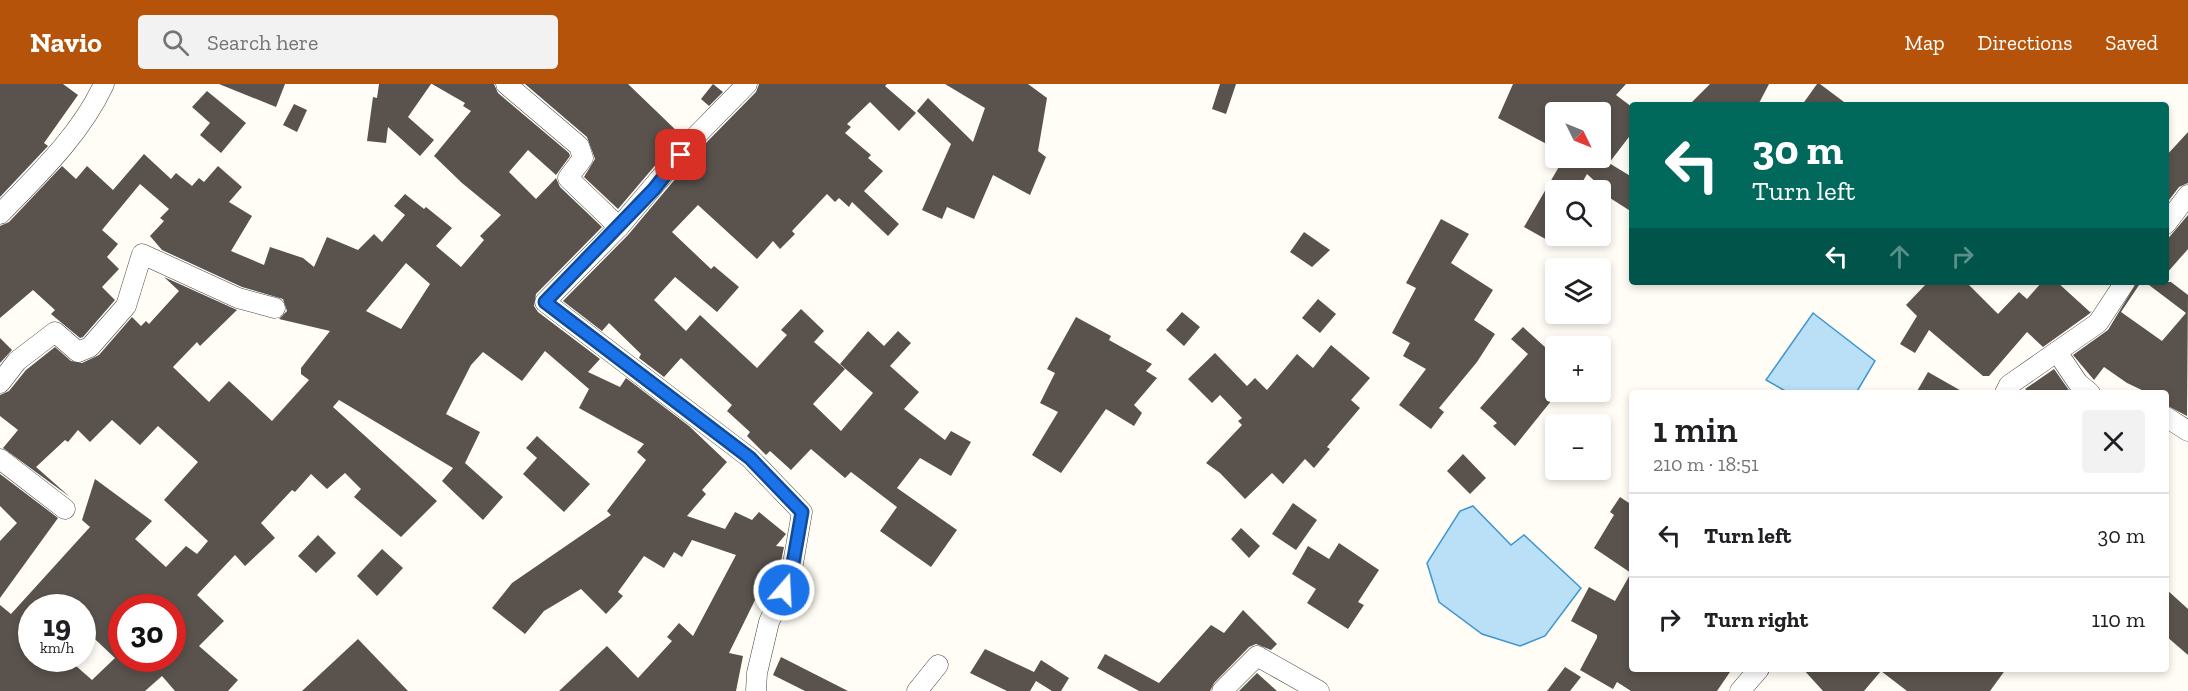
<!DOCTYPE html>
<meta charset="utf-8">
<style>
body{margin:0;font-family:"Zilla Slab",serif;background:#f2f2f2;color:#202124;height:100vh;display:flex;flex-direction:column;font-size:22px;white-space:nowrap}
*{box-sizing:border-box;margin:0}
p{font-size:20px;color:#757577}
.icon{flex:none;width:33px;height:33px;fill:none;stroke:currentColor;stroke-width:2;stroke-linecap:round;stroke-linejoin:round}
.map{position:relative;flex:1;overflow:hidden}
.details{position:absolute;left:1629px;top:306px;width:540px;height:282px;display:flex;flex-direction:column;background:#fff;border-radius:6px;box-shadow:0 3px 9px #0003}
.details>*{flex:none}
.guide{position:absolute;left:1629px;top:18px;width:540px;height:183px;border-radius:6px;box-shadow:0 3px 9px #0003;background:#00695c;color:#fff;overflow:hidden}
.needle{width:39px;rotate:133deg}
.fabs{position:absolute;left:1545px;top:18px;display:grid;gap:12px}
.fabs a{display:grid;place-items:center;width:66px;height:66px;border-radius:6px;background:#fff;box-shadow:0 3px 9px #0003;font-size:30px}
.speed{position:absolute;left:18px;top:510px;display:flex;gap:12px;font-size:30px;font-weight:700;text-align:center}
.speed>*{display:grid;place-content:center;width:78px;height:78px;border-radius:50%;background:#fff;box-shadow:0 3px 9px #0003;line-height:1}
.speed small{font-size:15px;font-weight:400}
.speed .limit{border:9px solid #d22;background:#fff;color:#111}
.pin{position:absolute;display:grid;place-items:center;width:51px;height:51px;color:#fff;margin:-26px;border-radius:12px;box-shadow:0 3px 9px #0006}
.me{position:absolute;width:66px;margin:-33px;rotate:19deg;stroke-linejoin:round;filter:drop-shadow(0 0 4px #0008)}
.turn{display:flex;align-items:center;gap:21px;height:126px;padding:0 24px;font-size:27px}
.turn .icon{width:78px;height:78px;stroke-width:2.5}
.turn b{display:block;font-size:42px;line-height:51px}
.lanes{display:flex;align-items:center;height:57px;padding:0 24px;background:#0003;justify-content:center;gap:30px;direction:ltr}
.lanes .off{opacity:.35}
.round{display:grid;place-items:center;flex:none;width:63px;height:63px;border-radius:6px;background:#f2f2f2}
.headline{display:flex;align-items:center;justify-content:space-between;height:102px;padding:0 24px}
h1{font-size:36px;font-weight:600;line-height:45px}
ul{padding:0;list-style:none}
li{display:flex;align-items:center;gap:18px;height:84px;padding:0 24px;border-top:2px solid #e0e0e0}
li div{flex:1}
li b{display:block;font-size:22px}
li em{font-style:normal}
header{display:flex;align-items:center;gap:36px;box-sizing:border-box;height:84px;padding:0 30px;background:#b45309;color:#fff}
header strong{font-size:28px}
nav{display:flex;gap:33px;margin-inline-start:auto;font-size:21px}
.search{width:420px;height:54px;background:#f2f2f2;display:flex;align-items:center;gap:15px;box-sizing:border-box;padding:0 21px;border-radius:6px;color:#757577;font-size:22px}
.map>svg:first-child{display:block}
.water{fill:#b9e0f7;stroke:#3f96cf;stroke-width:1.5}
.building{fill:#5a524d;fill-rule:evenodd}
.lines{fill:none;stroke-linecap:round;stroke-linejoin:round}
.minor-casing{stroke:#444;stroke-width:21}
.minor{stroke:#fff;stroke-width:20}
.route-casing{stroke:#114b97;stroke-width:15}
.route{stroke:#1a73e8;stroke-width:10}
</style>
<header>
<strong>Navio</strong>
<div class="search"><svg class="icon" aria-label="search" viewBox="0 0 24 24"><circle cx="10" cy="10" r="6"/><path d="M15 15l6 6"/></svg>Search here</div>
<nav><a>Map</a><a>Directions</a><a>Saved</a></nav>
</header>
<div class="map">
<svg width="2188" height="607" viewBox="0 0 2188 607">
<rect width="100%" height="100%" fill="#fffdf5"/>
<!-- water -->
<g class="water">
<path d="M 1813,229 L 1875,277 L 1856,309 L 1789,309 L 1766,296 Z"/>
<path d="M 1473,422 L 1511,461 L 1524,451 L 1581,504 L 1545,552 L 1520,562 L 1482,550 L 1439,518 L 1427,479 L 1460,427 Z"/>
</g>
<!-- building -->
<g class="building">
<path d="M 0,0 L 63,0 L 78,11 L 44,59 L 48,62 L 0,113 Z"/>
<path d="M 219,0 L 285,0 L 276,23 Z"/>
<path d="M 379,0 L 431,0 L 408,33 L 434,56 L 420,72 L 388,43 L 386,59 L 367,57 L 373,13 L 377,14 Z"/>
<path d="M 432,0 L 494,0 L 498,9 L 569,69 L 570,72 L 556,91 L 528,66 L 509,88 L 536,115 L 556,94 L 560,103 L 602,143 L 536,210 L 534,222 L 538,228 L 600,275 L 588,288 L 620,303 L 626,294 L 689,342 L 727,378 L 702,406 L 706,410 L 687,432 L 725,445 L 735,428 L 752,436 L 759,428 L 786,450 L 776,462 L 784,463 L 779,487 L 765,518 L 756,514 L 729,569 L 743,572 L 736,607 L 559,607 L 607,562 L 638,594 L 672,557 L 667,553 L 679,539 L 693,552 L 736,471 L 692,456 L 682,473 L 674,468 L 664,484 L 644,472 L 618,508 L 623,512 L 606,530 L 581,505 L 544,527 L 525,550 L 492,524 L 512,499 L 611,431 L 607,427 L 646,376 L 637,368 L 644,360 L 579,324 L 589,305 L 545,267 L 522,297 L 483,268 L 471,281 L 446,330 L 480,348 L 465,379 L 503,413 L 483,436 L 442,397 L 453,384 L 339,316 L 333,323 L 437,417 L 401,453 L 354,413 L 361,405 L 345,389 L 327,405 L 311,390 L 295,408 L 292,406 L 261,439 L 275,454 L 245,482 L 235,471 L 197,511 L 224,537 L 199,562 L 238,596 L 228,607 L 175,607 L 162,592 L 145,607 L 0,607 L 0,521 L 11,530 L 90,443 L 82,436 L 95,395 L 152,437 L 135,455 L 166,483 L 186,462 L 197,470 L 208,457 L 164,416 L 198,378 L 158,342 L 140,361 L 112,336 L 90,358 L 78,346 L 68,358 L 65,356 L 36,383 L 70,413 L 3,364 L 18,346 L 0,332 L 0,311 L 9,307 L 26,286 L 55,263 L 71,277 L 82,279 L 99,271 L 132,233 L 141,242 L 146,237 L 149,240 L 179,207 L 164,193 L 237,226 L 200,262 L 197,258 L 173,283 L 209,318 L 229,297 L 272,337 L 309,296 L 301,290 L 301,284 L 330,247 L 279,235 L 287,227 L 283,215 L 242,203 L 162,166 L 150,152 L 164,137 L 160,134 L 169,125 L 140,100 L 102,146 L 118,160 L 107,173 L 119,185 L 102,203 L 115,216 L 83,253 L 80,254 L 51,230 L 55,226 L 33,206 L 0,234 L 0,142 L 9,138 L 62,82 L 76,95 L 87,82 L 113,106 L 144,70 L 171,95 L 176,89 L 192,102 L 199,94 L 204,98 L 218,82 L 242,103 L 229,118 L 252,132 L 231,167 L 264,181 L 270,163 L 303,174 L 314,183 L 327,153 L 358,166 L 374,150 L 382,158 L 405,131 L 394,122 L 405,110 L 424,125 L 426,123 L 452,144 L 436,162 L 461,183 L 484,156 L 480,152 L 501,131 L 462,99 L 434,72 L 471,27 L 463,22 L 465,19 ZM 406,179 L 430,200 L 401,245 L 366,227 ZM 32,524 L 82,524 L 82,543 L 115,574 L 92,596 L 67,574 L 32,574 ZM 122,524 L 172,524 L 172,574 L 122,574 Z"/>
<path d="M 525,0 L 628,0 L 681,51 L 618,125 L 584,93 L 595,75 L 587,53 Z"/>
<path d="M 713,0 L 723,8 L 709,22 L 701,15 Z"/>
<path d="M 759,0 L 887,0 L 885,2 L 916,29 L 899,47 L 870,18 L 847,40 L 851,43 L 845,49 L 871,71 L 868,74 L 883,87 L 864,107 L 899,140 L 888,152 L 852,118 L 849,123 L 839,114 L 835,118 L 827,110 L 792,147 L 795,150 L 780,165 L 773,157 L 757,175 L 698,121 L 672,148 L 711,185 L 714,182 L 739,203 L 717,228 L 675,193 L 654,216 L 686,247 L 700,231 L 757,284 L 787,251 L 781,246 L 801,225 L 824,247 L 814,258 L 845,285 L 813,320 L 841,347 L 873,309 L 840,280 L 868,247 L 884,262 L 898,247 L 911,259 L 890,282 L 919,308 L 904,325 L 945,356 L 951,347 L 971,358 L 951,392 L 920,374 L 897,404 L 957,446 L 931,483 L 880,447 L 897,423 L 851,388 L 845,394 L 811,365 L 791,386 L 770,367 L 766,371 L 747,352 L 750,348 L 727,327 L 732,321 L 681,274 L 664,293 L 639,274 L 641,270 L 609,239 L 602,247 L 563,217 L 628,151 L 704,61 L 756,8 Z"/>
<path d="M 945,0 L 1028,0 L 1047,14 L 1038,67 L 1046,73 L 1030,111 L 993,91 L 974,135 L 947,123 L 942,135 L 922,126 L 951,60 L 917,27 L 928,14 L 973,58 L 985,24 Z"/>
<path d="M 1220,0 L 1236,0 L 1226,30 L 1212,25 Z"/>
<path d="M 1513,0 L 1626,0 L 1616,11 L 1632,23 L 1632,49 L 1609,79 L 1632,93 L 1632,128 L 1610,114 L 1611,112 L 1587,90 L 1578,106 L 1556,106 L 1556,146 L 1549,157 L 1524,143 L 1564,74 L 1600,74 L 1600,28 L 1556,28 L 1556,65 L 1498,34 Z"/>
<path d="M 1710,0 L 1769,0 L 1758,21 L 1689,21 Z"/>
<path d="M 1817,0 L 1820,0 L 1848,21 L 1802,21 Z"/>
<path d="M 207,7 L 246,39 L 221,69 L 200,51 L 210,39 L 192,23 Z"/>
<path d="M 294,20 L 307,26 L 297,48 L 283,41 Z"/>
<path d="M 2188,48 L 2188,99 L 2179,103 L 2166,120 L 2166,72 Z"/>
<path d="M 2188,131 L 2188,165 L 2166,190 L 2166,157 Z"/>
<path d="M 1441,135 L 1469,150 L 1451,179 L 1493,206 L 1474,236 L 1495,250 L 1477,278 L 1439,324 L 1444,328 L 1431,345 L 1399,321 L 1426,285 L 1403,272 L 1410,259 L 1392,249 L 1416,204 L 1406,199 Z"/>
<path d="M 1304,148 L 1330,166 L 1312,183 L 1290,168 Z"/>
<path d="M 1928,198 L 1966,198 L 1998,230 L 2019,208 L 2027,215 L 2042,198 L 2057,198 L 2090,228 L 2092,227 L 2089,230 L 2043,263 L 2027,248 L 1989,292 L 1983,292 L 1929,246 L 1915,269 L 1900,260 L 1917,232 L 1906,221 Z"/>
<path d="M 2137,198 L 2141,198 L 2121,228 L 2162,257 L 2186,229 L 2145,198 L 2171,198 L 2188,211 L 2187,332 L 2166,321 L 2166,309 L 2148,309 L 2127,299 L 2104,283 L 2094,296 L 2073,271 L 2108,246 Z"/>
<path d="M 1318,215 L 1336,230 L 1320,249 L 1302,234 Z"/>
<path d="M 1182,228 L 1200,243 L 1184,262 L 1166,246 Z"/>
<path d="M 1076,233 L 1111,252 L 1109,256 L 1152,280 L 1146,287 L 1157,294 L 1134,321 L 1142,329 L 1134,342 L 1106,325 L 1061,389 L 1032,371 L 1058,328 L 1040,319 L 1055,289 L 1047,285 Z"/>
<path d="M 1523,243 L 1556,273 L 1556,311 L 1515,362 L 1493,342 L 1497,339 L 1480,324 L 1528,270 L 1511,255 Z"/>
<path d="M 0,254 L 12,266 L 0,279 Z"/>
<path d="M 1331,261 L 1370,294 L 1351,316 L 1360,324 L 1327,363 L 1330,365 L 1314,384 L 1305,375 L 1283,400 L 1272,389 L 1245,415 L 1220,389 L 1206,379 L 1242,341 L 1238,337 L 1242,334 L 1220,311 L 1212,319 L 1188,295 L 1215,269 L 1247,302 L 1255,294 L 1267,306 L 1297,270 L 1313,284 Z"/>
<path d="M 2054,285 L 2071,309 L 2031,309 L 2025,305 Z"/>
<path d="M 1928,288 L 1965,309 L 1916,309 Z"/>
<path d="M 537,352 L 590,400 L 564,428 L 523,390 L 537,374 L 526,364 Z"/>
<path d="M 1463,370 L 1486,394 L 1470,410 L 1447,387 Z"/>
<path d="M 0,390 L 58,434 L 0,514 L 0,457 L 17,439 L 0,422 Z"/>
<path d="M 1620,413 L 1632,421 L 1632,585 L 1732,585 L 1717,607 L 1631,607 L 1617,598 L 1613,605 L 1580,586 L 1597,554 L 1597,551 L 1571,537 L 1589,503 L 1615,517 L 1631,489 L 1594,464 L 1614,431 L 1610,428 Z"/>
<path d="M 1293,419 L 1317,436 L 1296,466 L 1272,450 Z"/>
<path d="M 1241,444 L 1260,462 L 1249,474 L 1231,455 Z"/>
<path d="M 318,451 L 336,469 L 316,489 L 298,472 Z"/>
<path d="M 1339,459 L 1379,486 L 1358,518 L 1364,521 L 1348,545 L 1307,519 L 1316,505 L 1292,490 L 1308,462 L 1329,475 Z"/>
<path d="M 382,465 L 403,484 L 377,512 L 357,492 Z"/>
<path d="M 2166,505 L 2188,525 L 2188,571 L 2166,552 Z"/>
<path d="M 1243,526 L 1277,560 L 1271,566 L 1256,560 L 1249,563 L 1214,599 L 1210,607 L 1139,607 L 1097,584 L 1105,570 L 1159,599 L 1211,541 L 1224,549 Z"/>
<path d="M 358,555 L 408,607 L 302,607 Z"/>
<path d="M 985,565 L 1034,588 L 1041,576 L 1069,594 L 1061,607 L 1052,607 L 1036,597 L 1030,607 L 1007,607 L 970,589 Z"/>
<path d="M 781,573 L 848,607 L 805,607 L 773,591 Z"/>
<path d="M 1565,583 L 1581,593 L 1570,607 L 1547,607 Z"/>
<path d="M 1803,585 L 2006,585 L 1990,607 L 1907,607 L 1881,587 L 1864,607 L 1823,607 Z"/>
<path d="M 1257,589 L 1277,607 L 1239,607 Z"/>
</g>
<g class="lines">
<defs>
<g id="minor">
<path d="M 506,0 L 579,62 L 583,74 L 568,94 L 619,143"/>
<path d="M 747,0 L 695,53 L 619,143 L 545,218 L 750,374 L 802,428 L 791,491 L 769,538 L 757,589 L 756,607"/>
<path d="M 0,130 C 38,91 81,50 104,0"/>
<path d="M 2166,140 L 2188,111"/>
<path d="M 2057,268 L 2078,299 L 2090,309"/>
<path d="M 0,299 L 17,277 L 55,248 L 78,268 L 90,263 L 126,222 L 142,170 L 238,214 L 275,224"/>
<path d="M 2005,309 L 2009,301 L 2098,239 L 2125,198"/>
<path d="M 2166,333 L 2188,347"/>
<path d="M 0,375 L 65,425"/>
<path d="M 917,607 L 938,581"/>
<path d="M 1222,607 L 1257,572 L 1319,607"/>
<path d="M 1740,607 L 1759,585"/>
</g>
</defs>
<!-- minor casing -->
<use href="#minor" class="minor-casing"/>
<!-- minor -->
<use href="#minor" class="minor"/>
</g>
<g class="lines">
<defs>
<path id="route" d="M 681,71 L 654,105 L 545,218 L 750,374 L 802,428 L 791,491 L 784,506"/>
</defs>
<!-- route casing -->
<use href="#route" class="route-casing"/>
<!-- route -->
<use href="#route" class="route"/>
</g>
</svg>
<div class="fabs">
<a><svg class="needle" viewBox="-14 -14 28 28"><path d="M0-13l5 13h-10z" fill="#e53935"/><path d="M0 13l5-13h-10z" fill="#757577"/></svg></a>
<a><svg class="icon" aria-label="search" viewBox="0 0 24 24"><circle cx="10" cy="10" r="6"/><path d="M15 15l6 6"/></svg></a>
<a><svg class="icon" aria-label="layers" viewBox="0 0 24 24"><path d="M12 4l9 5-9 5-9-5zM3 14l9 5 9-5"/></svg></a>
<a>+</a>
<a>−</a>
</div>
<div class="speed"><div>19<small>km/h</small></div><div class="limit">30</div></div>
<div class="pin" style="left:681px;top:71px;background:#d93025"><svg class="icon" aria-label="arrive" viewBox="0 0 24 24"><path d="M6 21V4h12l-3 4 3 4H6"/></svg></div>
<svg class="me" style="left:784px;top:506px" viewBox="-20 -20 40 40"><circle r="17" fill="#1a73e8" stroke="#fff" stroke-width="3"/><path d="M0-11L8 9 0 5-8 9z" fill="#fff"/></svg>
<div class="guide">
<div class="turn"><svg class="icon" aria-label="left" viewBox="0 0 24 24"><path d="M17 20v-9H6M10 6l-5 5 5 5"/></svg><div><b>30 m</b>Turn left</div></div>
<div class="lanes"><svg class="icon" aria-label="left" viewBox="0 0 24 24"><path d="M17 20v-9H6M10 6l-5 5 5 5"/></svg><svg class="icon off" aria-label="ahead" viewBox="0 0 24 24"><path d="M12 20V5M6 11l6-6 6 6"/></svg><svg class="icon off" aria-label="right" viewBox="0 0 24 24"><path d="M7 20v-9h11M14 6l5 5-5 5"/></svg></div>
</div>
<section class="details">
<div class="headline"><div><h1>1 min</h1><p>210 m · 18:51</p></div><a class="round"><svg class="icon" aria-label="close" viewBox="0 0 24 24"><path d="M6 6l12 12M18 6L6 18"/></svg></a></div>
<ul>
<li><svg class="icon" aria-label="left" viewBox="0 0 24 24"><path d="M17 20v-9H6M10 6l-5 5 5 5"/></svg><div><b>Turn left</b></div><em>30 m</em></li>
<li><svg class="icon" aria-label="right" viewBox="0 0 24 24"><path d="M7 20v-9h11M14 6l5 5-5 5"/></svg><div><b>Turn right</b></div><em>110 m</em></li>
</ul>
</section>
</div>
